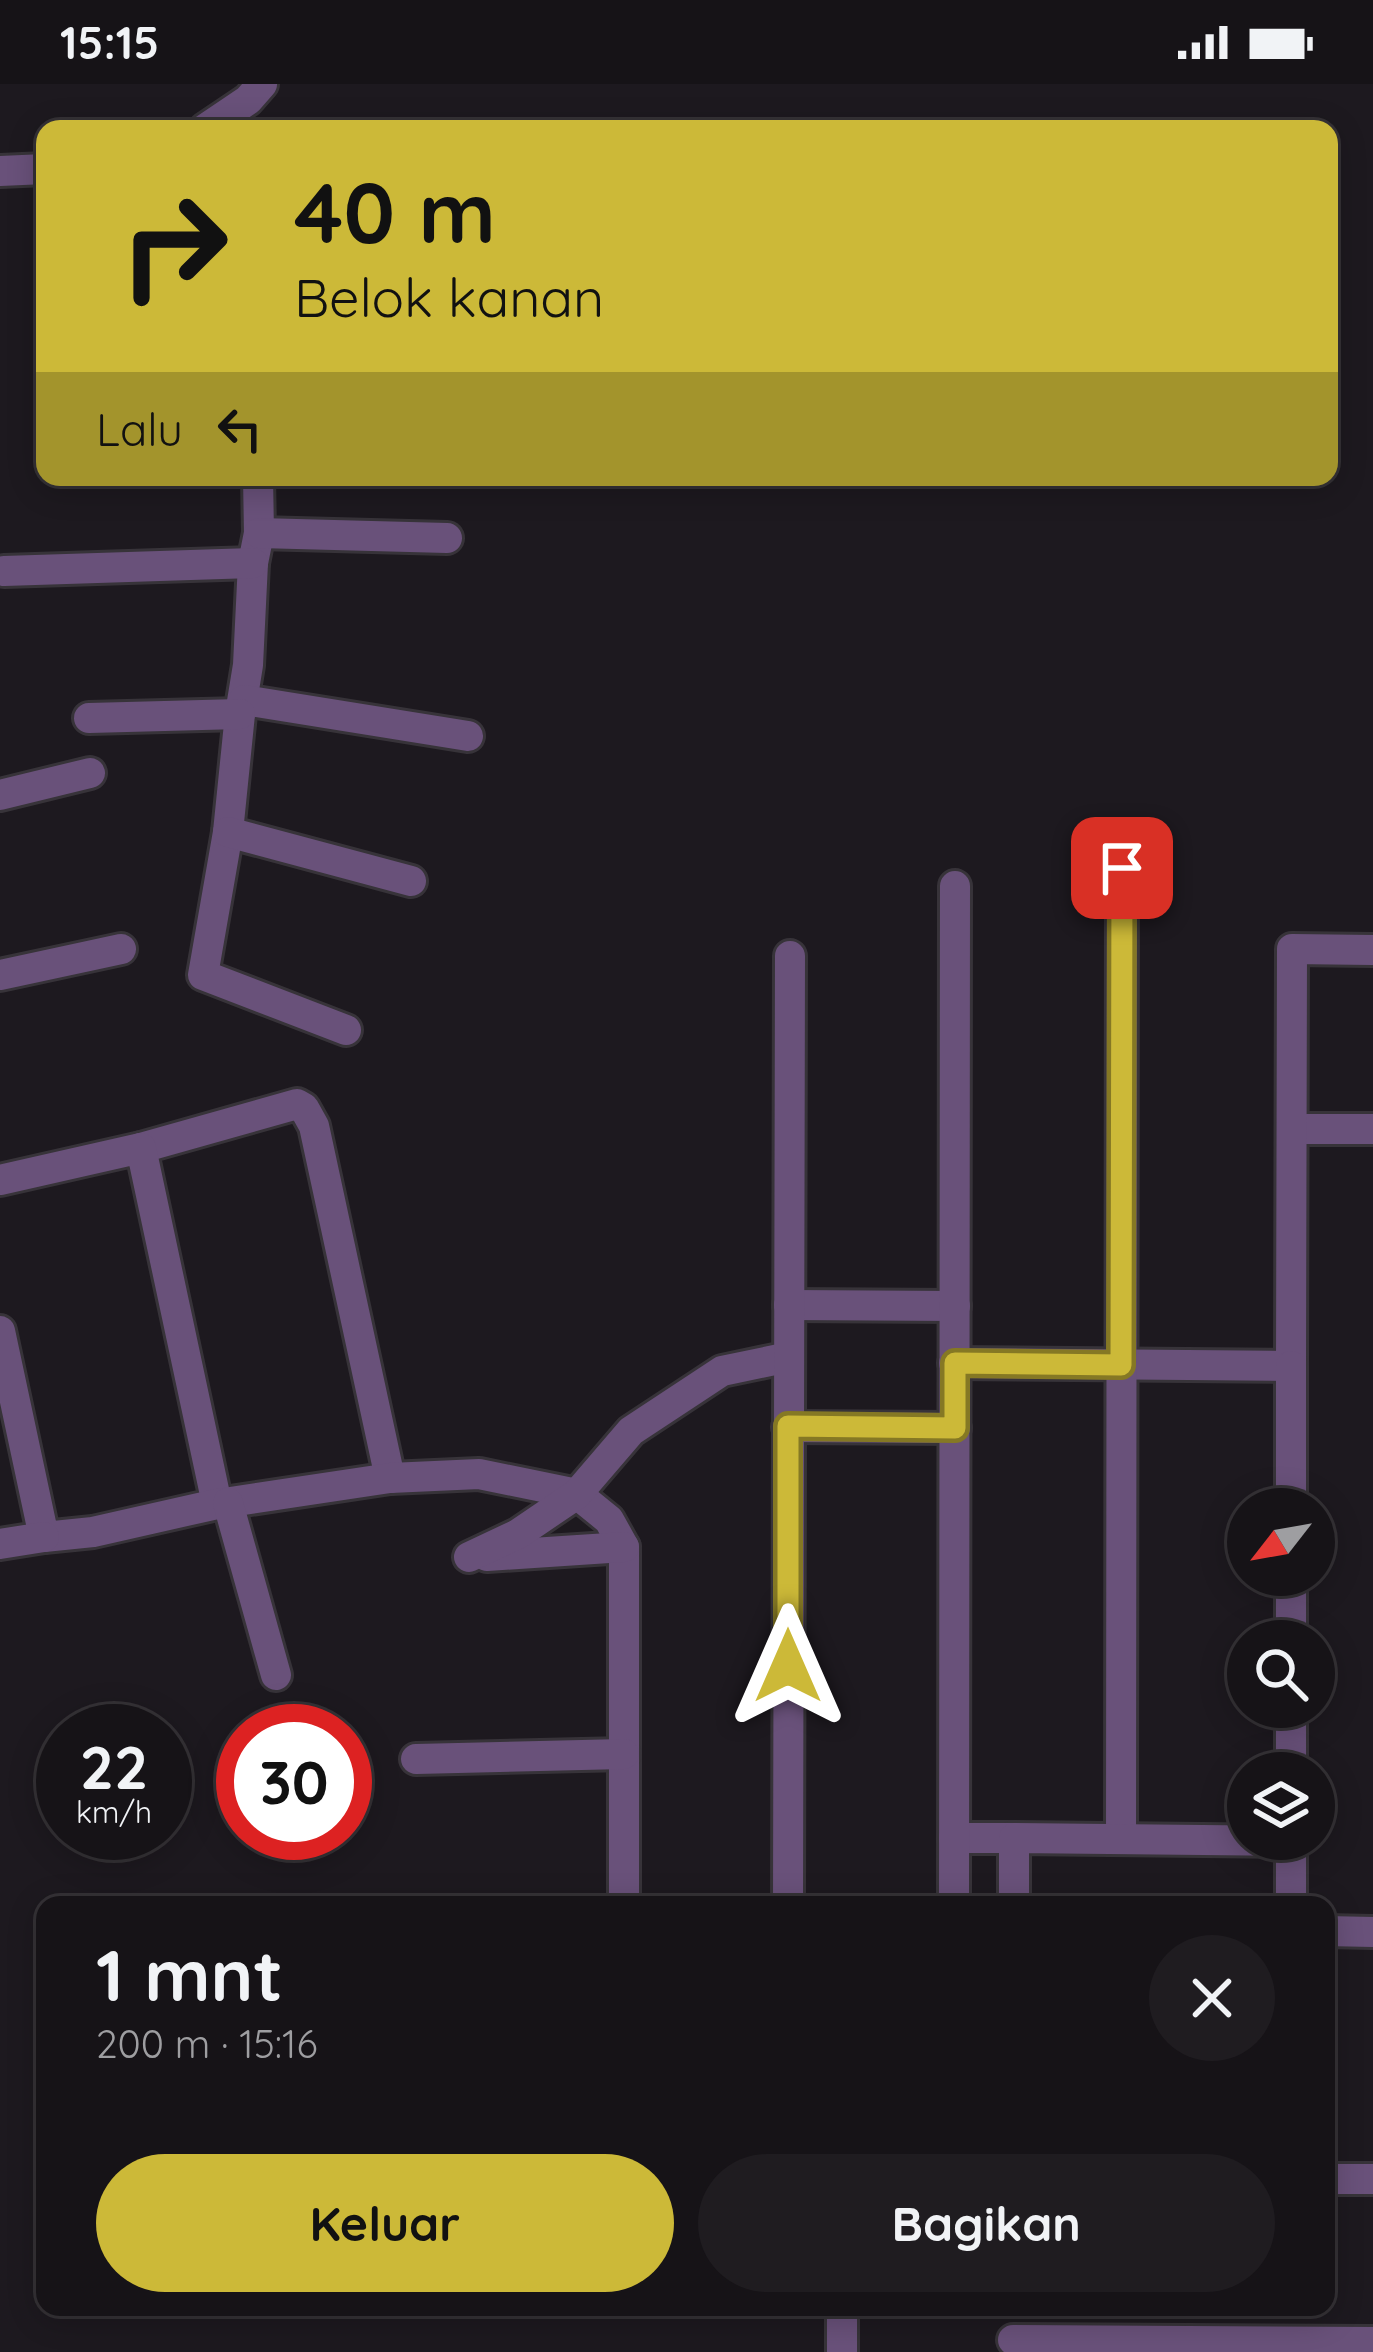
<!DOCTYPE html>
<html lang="id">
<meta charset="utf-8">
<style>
body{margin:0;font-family:Quicksand,sans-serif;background:#1f1c20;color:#f1f3f6;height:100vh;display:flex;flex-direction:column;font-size:45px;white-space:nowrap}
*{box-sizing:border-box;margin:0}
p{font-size:39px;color:#9e9ea1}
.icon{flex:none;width:66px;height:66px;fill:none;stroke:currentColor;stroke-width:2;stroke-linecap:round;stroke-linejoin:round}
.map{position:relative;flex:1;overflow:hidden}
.panel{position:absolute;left:36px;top:1812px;width:1299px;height:420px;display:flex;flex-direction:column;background:#161317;border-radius:24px;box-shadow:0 6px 30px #0003,0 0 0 3px #353236}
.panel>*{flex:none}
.guide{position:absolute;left:36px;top:36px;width:1302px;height:366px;border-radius:24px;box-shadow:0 6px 30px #0003,0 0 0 3px #353236;background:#ccb938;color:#111;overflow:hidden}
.needle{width:78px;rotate:239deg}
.controls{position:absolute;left:1227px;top:1404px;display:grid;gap:24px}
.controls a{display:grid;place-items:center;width:108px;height:108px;border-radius:50%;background:#161317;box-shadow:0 6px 30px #0003,0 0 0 3px #353236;font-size:60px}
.speed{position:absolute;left:36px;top:1620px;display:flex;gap:24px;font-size:60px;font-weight:700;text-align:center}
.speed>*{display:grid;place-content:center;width:156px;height:156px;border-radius:50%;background:#161317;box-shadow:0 6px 30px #0003,0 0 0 3px #353236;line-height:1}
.speed small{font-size:30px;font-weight:400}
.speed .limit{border:18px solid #d22;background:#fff;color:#111}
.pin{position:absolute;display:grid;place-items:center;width:102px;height:102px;color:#fff;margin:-51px;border-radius:24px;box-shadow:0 6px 18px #0006}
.me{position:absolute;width:132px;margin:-66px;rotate:0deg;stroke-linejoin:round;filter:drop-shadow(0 0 9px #0008)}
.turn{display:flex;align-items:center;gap:42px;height:252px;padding:0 60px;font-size:54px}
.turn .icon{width:156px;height:156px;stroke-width:2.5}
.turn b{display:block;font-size:84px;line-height:102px}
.then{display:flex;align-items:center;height:114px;padding:0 60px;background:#0003;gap:24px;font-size:45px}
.round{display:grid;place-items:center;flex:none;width:126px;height:126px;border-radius:63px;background:#1f1c20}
.summary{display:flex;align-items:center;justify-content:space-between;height:204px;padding:0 60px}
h1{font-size:72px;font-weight:700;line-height:90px}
.action{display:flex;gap:24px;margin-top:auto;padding:24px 60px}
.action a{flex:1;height:138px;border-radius:72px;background:#ccb938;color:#111;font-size:48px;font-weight:700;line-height:138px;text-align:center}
.action a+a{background:#1f1c20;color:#f1f3f6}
.status{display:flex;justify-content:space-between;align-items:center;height:84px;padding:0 60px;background:#161317;direction:ltr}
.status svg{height:33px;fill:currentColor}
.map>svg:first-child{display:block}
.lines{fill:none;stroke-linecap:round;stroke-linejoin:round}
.street-casing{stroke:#373339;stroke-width:36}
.street{stroke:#69517a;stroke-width:30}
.route-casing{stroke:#857824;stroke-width:30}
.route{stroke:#ccb938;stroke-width:21}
</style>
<div class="status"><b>15:15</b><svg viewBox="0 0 49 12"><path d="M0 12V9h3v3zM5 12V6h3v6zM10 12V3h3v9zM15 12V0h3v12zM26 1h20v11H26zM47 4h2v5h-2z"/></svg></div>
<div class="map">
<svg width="1373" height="2268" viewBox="0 0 1373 2268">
<rect width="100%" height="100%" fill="#1d191f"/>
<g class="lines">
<defs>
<g id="street">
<path d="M 205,45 L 248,16 L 262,0"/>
<path d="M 0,87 L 45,85"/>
<path d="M 258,393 L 259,449 L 253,479 L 248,581 L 240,630 L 228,748 L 203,891 L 346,946"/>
<path d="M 259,449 L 447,454"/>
<path d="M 4,487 L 253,479"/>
<path d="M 244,616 L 468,652"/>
<path d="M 89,634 L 240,630"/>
<path d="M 0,711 L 90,689"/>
<path d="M 228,748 L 411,797"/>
<path d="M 0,891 L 121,865"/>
<path d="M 1292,1045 L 1373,1045"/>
<path d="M 141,1064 L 297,1020 L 304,1024 L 314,1042 L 390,1394"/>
<path d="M 0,1096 L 141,1064 L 217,1420"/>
<path d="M 789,1221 L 955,1222"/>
<path d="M 0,1247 L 44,1453 L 93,1448 L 217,1420 L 390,1394 L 479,1390 L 577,1410 L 609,1436 L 624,1463 L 624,1821"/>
<path d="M 954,1279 L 1291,1282 L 1292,865 L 1373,866"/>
<path d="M 788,1343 L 955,1344"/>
<path d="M 228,1419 L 276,1591"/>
<path d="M 1291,1425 L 1291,1282"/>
<path d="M 0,1460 L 44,1453"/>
<path d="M 487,1472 L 624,1463"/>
<path d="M 469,1473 L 518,1450 L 577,1410 L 631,1347 L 722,1287 L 789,1273"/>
<path d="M 1291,1557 L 1291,1491"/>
<path d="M 416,1675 L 624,1670"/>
<path d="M 1291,1689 L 1291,1623"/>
<path d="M 954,1754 L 1014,1754"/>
<path d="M 1121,1755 L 1122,784"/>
<path d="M 788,1821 L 790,872"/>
<path d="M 954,1821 L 955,802"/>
<path d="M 1014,1821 L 1014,1754 L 1291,1757"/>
<path d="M 1291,1821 L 1291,1755"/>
<path d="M 1326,1847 L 1373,1848"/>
<path d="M 1326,2095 L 1373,2095"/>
<path d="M 1013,2256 L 1373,2258"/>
<path d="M 842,2268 L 842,2223"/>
</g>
</defs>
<!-- street casing -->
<use href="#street" class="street-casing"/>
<!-- street -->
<use href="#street" class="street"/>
</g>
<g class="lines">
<defs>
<path id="route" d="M 788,1582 L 788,1342 L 955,1344 L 955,1279 L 1121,1281 L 1122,784"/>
</defs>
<!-- route casing -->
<use href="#route" class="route-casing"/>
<!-- route -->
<use href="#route" class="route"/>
</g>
</svg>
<div class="controls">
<a><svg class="needle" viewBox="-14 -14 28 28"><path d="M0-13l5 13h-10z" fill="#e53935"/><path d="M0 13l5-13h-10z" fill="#9e9ea1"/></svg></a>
<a><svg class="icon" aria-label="search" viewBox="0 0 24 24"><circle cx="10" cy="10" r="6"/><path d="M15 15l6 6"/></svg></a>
<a><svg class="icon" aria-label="layers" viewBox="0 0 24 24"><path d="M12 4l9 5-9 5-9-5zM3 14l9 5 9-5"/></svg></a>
</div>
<div class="speed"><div>22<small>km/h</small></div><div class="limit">30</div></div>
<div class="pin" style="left:1122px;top:784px;background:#d93025"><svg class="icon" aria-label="arrive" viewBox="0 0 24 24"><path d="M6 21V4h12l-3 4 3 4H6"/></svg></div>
<svg class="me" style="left:788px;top:1582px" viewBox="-20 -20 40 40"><path d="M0-17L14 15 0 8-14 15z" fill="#ccb938" stroke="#fff" stroke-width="4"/></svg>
<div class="guide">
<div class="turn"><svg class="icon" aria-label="right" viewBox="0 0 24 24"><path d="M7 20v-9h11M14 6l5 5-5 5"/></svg><div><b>40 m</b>Belok kanan</div></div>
<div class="then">Lalu<svg class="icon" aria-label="left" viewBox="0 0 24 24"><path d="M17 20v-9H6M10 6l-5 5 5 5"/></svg></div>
</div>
<section class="panel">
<div class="summary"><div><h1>1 mnt</h1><p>200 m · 15:16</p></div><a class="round"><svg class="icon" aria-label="close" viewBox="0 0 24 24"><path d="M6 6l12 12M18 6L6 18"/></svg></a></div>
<div class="action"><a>Keluar</a><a>Bagikan</a></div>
</section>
</div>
